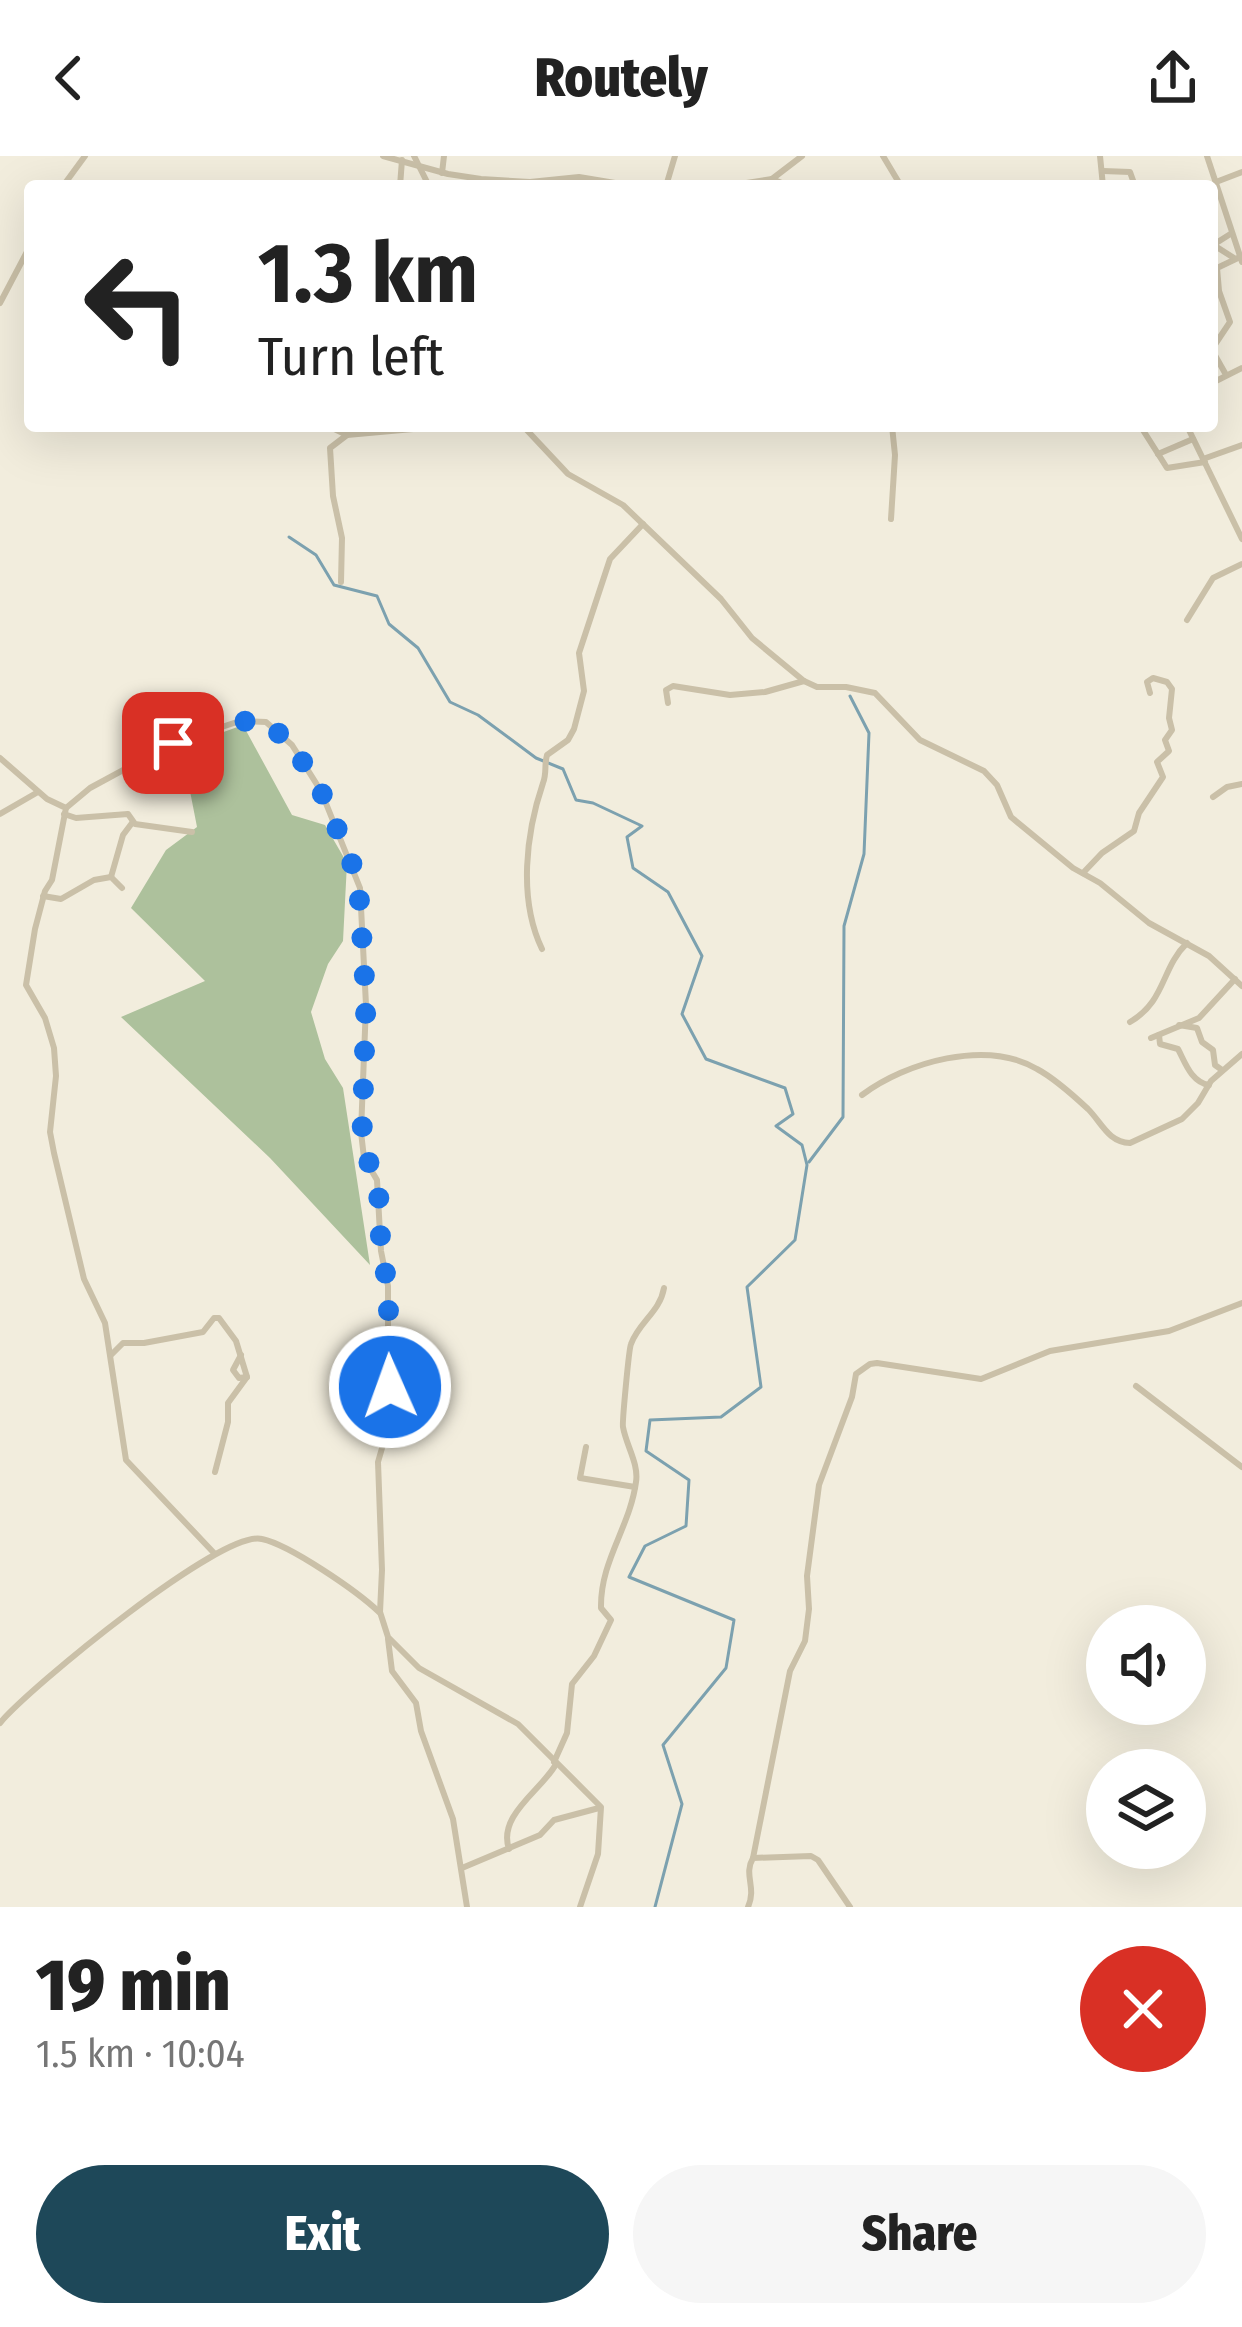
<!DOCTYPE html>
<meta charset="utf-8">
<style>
body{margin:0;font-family:"Fira Sans Condensed",sans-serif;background:#f6f6f6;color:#222;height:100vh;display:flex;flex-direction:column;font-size:45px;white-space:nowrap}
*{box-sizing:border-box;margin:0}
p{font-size:39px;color:#767676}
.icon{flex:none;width:66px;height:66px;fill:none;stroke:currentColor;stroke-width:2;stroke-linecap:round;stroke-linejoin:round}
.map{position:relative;height:1751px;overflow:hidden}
.details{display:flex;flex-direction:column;background:#fff;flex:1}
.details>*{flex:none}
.hud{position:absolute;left:24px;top:24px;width:1194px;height:252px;border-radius:12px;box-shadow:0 12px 48px #0002;background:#fff;color:#222;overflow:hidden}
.buttons{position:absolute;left:1086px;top:1449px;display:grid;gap:24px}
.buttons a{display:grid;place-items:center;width:120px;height:120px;border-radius:50%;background:#fff;box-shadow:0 12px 48px #0002;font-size:60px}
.pin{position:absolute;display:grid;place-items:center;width:102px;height:102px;color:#fff;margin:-51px;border-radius:24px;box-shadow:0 6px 18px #0006}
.me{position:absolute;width:132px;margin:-66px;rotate:358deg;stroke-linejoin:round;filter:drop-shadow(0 0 9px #0008)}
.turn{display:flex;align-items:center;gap:42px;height:252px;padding:0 36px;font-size:54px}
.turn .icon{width:156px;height:156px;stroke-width:2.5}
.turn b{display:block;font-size:84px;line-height:102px}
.round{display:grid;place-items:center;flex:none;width:126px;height:126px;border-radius:63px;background:#f6f6f6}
.summary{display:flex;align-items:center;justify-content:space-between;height:204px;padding:0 36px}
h1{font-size:72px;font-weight:800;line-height:90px}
.primary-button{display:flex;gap:24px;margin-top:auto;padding:24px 36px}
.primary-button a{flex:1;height:138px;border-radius:72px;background:#1e4859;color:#fff;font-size:48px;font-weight:800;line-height:138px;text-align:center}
.primary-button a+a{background:#f6f6f6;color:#222}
header{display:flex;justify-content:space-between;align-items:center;height:156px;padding:0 36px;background:#fff;font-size:54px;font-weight:800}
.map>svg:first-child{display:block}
.green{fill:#adc19c}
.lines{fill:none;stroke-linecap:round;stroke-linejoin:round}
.stream{stroke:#7ca1af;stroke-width:3}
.minor{stroke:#cac0a8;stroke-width:6}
.route{stroke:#1a73e8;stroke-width:21;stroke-dasharray:0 37.8}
</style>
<header><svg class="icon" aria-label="back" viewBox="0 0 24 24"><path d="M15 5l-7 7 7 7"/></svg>Routely<svg class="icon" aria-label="share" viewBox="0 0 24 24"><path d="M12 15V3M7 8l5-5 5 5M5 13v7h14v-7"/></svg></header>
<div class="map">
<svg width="1242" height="1751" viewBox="0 0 1242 1751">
<rect width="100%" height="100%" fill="#f2eddd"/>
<!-- green -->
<path class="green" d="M 243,569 L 292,659 L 325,669 L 347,707 L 343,785 L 328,808 L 311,856 L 325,903 L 343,932 L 370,1109 L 270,1002 L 121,861 L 205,825 L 131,752 L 166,694 L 197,671 L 189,630 L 193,587 Z"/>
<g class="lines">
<!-- stream -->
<g class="stream">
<path d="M 289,381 L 316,399 L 334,429 L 377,440 L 389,468 L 418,492 L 450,546 L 478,559 L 536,602 L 563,613 L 576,644 L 593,647 L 642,670 L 627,681 L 633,712 L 668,736 L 702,800 L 682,858 L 706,903 L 785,932 L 793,958 L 776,970 L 802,989 L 807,1009 L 795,1084 L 747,1131 L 761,1231 L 721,1261 L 650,1264 L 646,1295 L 689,1324 L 686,1370 L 645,1390 L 629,1421 L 734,1464 L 726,1512 L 663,1589 L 682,1648 L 655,1751"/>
<path d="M 809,1006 L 843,961 L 844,770 L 864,698 L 869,577 L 850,540"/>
</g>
<!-- minor -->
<g class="minor">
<path d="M 383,0 L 448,18 L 481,23 L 530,26 L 579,21 L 633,30"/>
<path d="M 414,0 L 429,30"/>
<path d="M 883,0 L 901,30"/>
<path d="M 1100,0 L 1103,30"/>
<path d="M 1207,0 L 1242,106"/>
<path d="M 1103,15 L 1130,16 L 1135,30"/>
<path d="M 442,17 L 444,0"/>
<path d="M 772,23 L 802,0"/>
<path d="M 1216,26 L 1242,16"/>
<path d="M 63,30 L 85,0"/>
<path d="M 400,30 L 402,4"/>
<path d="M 666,30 L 675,0"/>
<path d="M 727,30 L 772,23 L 789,30"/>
<path d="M 1212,88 L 1234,102"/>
<path d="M 1213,89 L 1232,77"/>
<path d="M 0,147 L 30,90"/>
<path d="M 1212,193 L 1230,166 L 1219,135 L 1217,112 L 1240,101"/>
<path d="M 1212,194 L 1225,217"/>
<path d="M 1212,227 L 1242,212"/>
<path d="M 328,270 L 347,279"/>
<path d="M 523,270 L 568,318 L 623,349 L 721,443 L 752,482 L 804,525 L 817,531 L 846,531 L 875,537 L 920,584 L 984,615 L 997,629 L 1011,661 L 1073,712 L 1100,727 L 1149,767 L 1209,800 L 1242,830"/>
<path d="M 1187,270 L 1242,383"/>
<path d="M 1141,271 L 1167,312 L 1205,306"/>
<path d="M 1158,298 L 1193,283"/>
<path d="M 1203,303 L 1242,289"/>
<path d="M 891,363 L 895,299 L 892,270"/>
<path d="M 341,426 L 342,382 L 333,340 L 330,292 L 347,279 L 446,270"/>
<path d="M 1187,464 L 1213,422 L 1242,408"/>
<path d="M 668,547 L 666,534 L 673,530 L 730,539 L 765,536 L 804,525"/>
<path d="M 0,602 L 47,643 L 66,652 L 52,724 L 45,735 L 35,773 L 26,829 L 45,862 L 54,892 L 56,920 L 50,976 L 54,997 L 84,1123 L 105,1167 L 126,1304 L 214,1397"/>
<path d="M 1213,641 L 1227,631 L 1242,628"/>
<path d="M 66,652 L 90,632 L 173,587 L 240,565 L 266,566 L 292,589 L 321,635 L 360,732 L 366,849 L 361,976 L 364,1002 L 377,1024 L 381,1095 L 388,1130 L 388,1246 L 391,1261 L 378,1306 L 382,1414 L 380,1456 L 388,1481 L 419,1512 L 518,1568 L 601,1651 L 598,1698 L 580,1751"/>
<path d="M 0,658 L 38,636"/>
<path d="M 64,658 L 76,662 L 128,658 L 135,668 L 192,676"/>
<path d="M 1083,717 L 1102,697 L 1134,675 L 1139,657 L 1163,621 L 1157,606 L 1169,595 L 1165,584 L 1172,574 L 1169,562 L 1172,533 L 1167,526 L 1153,522 L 1147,526 L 1150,537"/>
<path d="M 111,721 L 123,679 L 132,667"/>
<path d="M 43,740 L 61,743 L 94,724 L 111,721 L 122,732"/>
<path d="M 542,793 C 518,743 526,677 543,627 C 547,617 544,609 547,599 L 568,584 L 574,573 L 584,535 L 579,497 L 610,403 L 643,368"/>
<path d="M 1130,866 C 1166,845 1161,812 1187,787"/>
<path d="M 1179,869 L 1197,872 L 1202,886 L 1213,894 L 1215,909 L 1222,914"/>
<path d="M 1159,879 L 1160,888 L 1178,893 C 1185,906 1191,926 1209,929"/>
<path d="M 1151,882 L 1199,862 L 1235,823"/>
<path d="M 862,939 C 906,906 986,883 1037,913 C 1054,922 1074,940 1088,953 C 1102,967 1108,986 1130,987 L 1182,963 L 1198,947 L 1211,925 L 1242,898"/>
<path d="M 111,1199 L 123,1187 L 144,1187 L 203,1176 L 214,1162 L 219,1162 L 236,1185 L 247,1221 L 228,1247 L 228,1266 L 215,1316"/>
<path d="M 241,1199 L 233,1214 L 239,1222 L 247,1221"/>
<path d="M 1136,1230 L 1242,1311"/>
<path d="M 586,1291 L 580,1322 L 635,1331"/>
<path d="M 388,1483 L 392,1515 L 416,1547 L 421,1575 L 453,1663 L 467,1751"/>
<path d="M 0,1567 C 29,1532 222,1373 262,1383 C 290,1389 357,1435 379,1456"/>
<path d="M 554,1606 L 567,1577 L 572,1528 L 594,1500 L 611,1464 L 601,1452 C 600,1405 630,1371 636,1326 C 639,1308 626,1289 623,1271 C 622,1267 629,1192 631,1188 C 639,1166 660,1156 664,1132"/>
<path d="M 509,1693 C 497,1659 543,1633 556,1608"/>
<path d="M 753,1702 L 790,1515 L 805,1485 L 809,1453 L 807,1420 L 819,1329 L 852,1241 L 856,1218 L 870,1208 L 877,1207 L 981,1223 L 1050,1195 L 1169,1175 L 1242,1147"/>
<path d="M 462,1712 L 540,1679 L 554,1664 L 599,1652"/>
<path d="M 748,1751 C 757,1731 743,1719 753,1702 L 811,1700 L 818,1704 L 850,1751"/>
</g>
</g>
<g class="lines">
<!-- route -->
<path class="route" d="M 173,587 L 239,565 L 266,566 L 292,589 L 321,635 L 358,722 L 366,845 L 362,979 L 364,1001 L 374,1012 L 379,1043 L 381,1095 L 388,1130 L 390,1231"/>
</g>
</svg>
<div class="buttons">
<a><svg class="icon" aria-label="sound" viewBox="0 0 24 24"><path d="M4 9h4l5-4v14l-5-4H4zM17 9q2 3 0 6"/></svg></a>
<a><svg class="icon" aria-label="layers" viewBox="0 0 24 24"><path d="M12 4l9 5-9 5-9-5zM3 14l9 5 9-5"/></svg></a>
</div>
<div class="pin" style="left:173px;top:587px;background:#d93025"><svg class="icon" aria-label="arrive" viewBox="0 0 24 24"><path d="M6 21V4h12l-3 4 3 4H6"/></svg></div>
<svg class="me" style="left:390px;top:1231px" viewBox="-20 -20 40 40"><circle r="17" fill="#1a73e8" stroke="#fff" stroke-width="3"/><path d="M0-11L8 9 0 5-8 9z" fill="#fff"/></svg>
<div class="hud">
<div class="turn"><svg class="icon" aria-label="left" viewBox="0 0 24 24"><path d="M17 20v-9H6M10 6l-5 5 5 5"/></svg><div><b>1.3 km</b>Turn left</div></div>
</div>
</div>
<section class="details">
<div class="summary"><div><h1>19 min</h1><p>1.5 km · 10:04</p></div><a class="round" style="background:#d93025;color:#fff"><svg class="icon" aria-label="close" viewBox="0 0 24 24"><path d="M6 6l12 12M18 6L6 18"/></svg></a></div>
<div class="primary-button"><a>Exit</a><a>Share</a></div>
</section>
